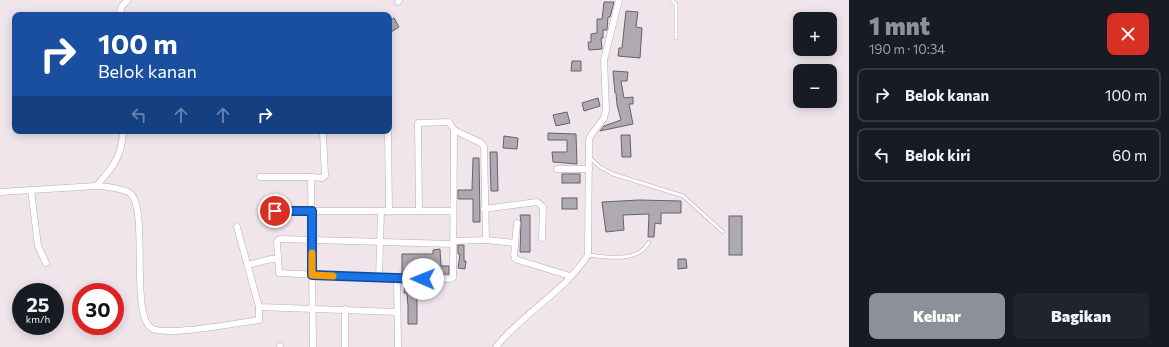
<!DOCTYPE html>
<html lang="id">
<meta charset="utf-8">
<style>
body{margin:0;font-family:Commissioner,sans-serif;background:#20242c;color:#f1f3f6;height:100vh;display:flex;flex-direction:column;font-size:15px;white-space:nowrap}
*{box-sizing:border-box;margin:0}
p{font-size:13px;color:#9ea1a6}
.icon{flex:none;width:22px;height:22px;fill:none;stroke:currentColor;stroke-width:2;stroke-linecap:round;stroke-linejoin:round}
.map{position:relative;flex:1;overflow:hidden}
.sheet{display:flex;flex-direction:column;background:#171b24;width:320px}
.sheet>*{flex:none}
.hud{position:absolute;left:12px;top:12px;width:380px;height:122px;border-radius:8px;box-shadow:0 2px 10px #0003;background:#1a4fa0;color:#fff;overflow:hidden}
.controls{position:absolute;left:793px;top:12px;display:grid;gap:8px}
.controls a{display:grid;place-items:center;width:44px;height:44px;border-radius:8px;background:#171b24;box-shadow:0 2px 10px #0003;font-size:20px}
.speed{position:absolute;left:12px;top:283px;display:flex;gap:8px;font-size:20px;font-weight:700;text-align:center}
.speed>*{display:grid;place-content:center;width:52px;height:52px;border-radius:50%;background:#171b24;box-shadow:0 2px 10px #0003;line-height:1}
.speed small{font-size:10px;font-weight:400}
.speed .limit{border:6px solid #d22;background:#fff;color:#111}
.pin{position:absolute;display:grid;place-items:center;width:34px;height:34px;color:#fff;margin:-17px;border:2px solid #fff;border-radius:50%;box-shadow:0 1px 4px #0007}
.me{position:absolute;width:44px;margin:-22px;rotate:271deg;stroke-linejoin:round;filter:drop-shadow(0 0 3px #0008)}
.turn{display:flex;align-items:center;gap:14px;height:84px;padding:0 20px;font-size:18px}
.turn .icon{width:52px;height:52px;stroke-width:2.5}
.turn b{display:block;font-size:28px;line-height:34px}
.lanes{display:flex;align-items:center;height:38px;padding:0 20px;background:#0003;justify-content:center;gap:20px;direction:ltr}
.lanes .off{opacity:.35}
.round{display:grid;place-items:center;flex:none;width:42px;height:42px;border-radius:8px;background:#20242c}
.headline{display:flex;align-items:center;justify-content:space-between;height:68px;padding:0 20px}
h1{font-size:24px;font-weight:800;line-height:30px;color:#8c9099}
.cta{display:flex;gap:8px;margin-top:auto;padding:8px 20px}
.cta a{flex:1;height:46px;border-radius:8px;background:#8c9099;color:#fff;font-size:16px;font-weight:800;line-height:46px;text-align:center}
.cta a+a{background:#20242c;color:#f1f3f6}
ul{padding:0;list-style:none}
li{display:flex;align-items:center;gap:12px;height:54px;margin:0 8px 6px;padding:0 12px;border:2px solid #363941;border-radius:8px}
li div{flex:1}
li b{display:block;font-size:15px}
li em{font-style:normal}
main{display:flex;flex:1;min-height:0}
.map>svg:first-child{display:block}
.building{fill:#afa9b2;stroke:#67616a}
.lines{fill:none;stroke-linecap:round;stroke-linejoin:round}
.lane-casing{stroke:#b8adb3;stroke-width:4}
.street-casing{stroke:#b8adb3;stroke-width:7}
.lane{stroke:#fff;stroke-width:3}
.street{stroke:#fff;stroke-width:6}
.route-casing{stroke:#114b97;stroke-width:10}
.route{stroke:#1a73e8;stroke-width:7}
.slow{stroke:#f59e0b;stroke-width:7}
</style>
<main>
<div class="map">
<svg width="849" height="347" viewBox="0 0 849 347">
<rect width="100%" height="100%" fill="#f0e5eb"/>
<!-- building -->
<g class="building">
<path d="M 604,2 L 614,2 L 610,17 L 608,17 L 607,30 L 603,30 L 603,38 L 601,38 L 602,49 L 589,50 L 588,42 L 591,42 L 591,34 L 597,33 L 597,19 L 602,19 Z"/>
<path d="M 626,11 L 638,12 L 636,27 L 642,28 L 640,58 L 618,56 L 619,48 L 622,48 Z"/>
<path d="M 394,18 L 399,27 L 391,32 L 389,28 L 389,21 Z"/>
<path d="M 572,61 L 581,61 L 581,71 L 571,71 Z"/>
<path d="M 613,71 L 628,72 L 627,81 L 621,81 L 624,98 L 633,97 L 633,104 L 629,104 L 633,124 L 600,131 L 604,126 L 621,120 L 617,105 L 616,93 L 615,93 Z"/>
<path d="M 598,98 L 600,106 L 584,111 L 582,103 Z"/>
<path d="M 567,112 L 570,123 L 556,126 L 553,115 Z"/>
<path d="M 548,133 L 576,134 L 577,164 L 553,162 L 552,152 L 567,152 L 567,140 L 548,140 Z"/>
<path d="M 621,135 L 630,135 L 631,157 L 622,157 Z"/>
<path d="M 504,136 L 518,138 L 517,149 L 503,148 Z"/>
<path d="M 490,152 L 497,152 L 498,191 L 491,191 Z"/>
<path d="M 473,158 L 479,158 L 480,222 L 473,222 L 473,199 L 458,199 L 458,190 L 472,190 Z"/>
<rect x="562" y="174" width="18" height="9"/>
<rect x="562" y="198" width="15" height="11"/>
<path d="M 639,200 L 681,201 L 681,213 L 661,213 L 661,224 L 655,223 L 654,237 L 648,237 L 649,214 L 623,215 L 624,230 L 606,232 L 602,202 Z"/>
<path d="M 520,215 L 530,215 L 530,252 L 520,252 L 521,223 Z"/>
<rect x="729" y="216" width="13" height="39"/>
<path d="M 458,245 L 464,245 L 464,261 L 466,261 L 465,269 L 458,268 L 460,254 L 458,254 Z"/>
<path d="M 440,249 L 441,266 L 449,266 L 449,274 L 402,274 L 402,254 L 433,254 L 433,250 Z"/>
<path d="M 678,259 L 686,259 L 687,268 L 678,269 Z"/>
<path d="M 405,283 L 417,283 L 417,287 L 427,287 L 427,295 L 417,295 L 417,324 L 408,324 L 408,306 L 407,293 L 404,293 Z"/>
</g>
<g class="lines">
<defs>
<g id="lane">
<path d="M 672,0 L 676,5 L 676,38"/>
<path d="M 589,157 L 600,167 L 613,174 L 683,196 L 723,232"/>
<path d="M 588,255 C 608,257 638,263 649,242"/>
</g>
<g id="street">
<path d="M 398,2 L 399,0"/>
<path d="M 119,15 L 122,6 L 128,0"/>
<path d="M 388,131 L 389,212"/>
<path d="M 557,169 L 589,169"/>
<path d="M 260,177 L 311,177"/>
<path d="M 96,186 C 103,186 127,189 131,194 C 149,212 129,319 153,329 C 171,336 236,323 259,320 L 259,307"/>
<path d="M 31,190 L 38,246 L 46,263"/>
<path d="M 0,192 L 96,186 C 113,168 122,156 123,131"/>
<path d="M 484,209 L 537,202 L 543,207 L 542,238"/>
<path d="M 262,211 L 419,211 L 418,123 L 449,122 L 454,130 L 481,143 L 484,147 L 486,240 L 515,243"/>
<path d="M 419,211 L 452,211"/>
<path d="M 381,212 L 379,278 L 397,278 L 398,347"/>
<path d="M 517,223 L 514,255 L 515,259 L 570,276"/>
<path d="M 237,227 L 259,307 L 397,312"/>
<path d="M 453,241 L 486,240"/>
<path d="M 248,265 L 271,259 L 277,259"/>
<path d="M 379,278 L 279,273 L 277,241 L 280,239 L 452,244"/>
<path d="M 397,278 L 450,279 L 453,278 L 454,130"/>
<path d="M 280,347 L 280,346"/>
<path d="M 313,347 L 311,177 L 322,178 L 325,176 L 323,133"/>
<path d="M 345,347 L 345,309"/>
<path d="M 496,347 C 523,313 565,291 588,255 L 589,140 L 591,135 L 604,118 L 606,109 L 604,60 L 619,0"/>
</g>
</defs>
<!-- lane casing -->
<use href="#lane" class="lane-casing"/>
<!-- street casing -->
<use href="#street" class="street-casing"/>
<!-- lane -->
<use href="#lane" class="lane"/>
<!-- street -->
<use href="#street" class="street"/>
</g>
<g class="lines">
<defs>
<path id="route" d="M 275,211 L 312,211 L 312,275 L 423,279"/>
</defs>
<!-- route casing -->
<use href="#route" class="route-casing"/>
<!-- route -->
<use href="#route" class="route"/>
<!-- slow -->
<path class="slow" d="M 312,253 L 312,275 L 333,276"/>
</g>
</svg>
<div class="controls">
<a>+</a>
<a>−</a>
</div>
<div class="speed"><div>25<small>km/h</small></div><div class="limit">30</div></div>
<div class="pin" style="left:275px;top:211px;background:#d93025"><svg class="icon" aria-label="arrive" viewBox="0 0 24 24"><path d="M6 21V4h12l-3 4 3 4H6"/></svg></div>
<svg class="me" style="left:423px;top:279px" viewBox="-20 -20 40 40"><circle r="19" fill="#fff"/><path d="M0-13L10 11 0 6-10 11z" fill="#1a73e8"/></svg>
<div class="hud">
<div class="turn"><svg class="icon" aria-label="right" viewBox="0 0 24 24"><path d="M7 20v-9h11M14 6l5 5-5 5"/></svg><div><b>100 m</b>Belok kanan</div></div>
<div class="lanes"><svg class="icon off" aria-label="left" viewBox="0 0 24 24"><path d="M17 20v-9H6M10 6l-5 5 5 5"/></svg><svg class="icon off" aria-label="ahead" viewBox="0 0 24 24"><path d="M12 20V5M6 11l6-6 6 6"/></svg><svg class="icon off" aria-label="ahead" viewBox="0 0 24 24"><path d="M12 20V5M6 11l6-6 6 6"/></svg><svg class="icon" aria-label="right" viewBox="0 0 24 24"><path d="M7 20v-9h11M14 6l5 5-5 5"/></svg></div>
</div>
</div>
<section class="sheet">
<div class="headline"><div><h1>1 mnt</h1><p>190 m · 10:34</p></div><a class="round" style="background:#d93025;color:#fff"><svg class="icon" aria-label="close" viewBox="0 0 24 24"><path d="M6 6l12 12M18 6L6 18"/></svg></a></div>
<ul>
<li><svg class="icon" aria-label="right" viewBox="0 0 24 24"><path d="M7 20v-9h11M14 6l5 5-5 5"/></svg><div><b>Belok kanan</b></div><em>100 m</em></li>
<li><svg class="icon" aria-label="left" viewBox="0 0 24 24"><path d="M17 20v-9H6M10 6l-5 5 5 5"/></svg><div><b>Belok kiri</b></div><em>60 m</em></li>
</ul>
<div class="cta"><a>Keluar</a><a>Bagikan</a></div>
</section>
</main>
